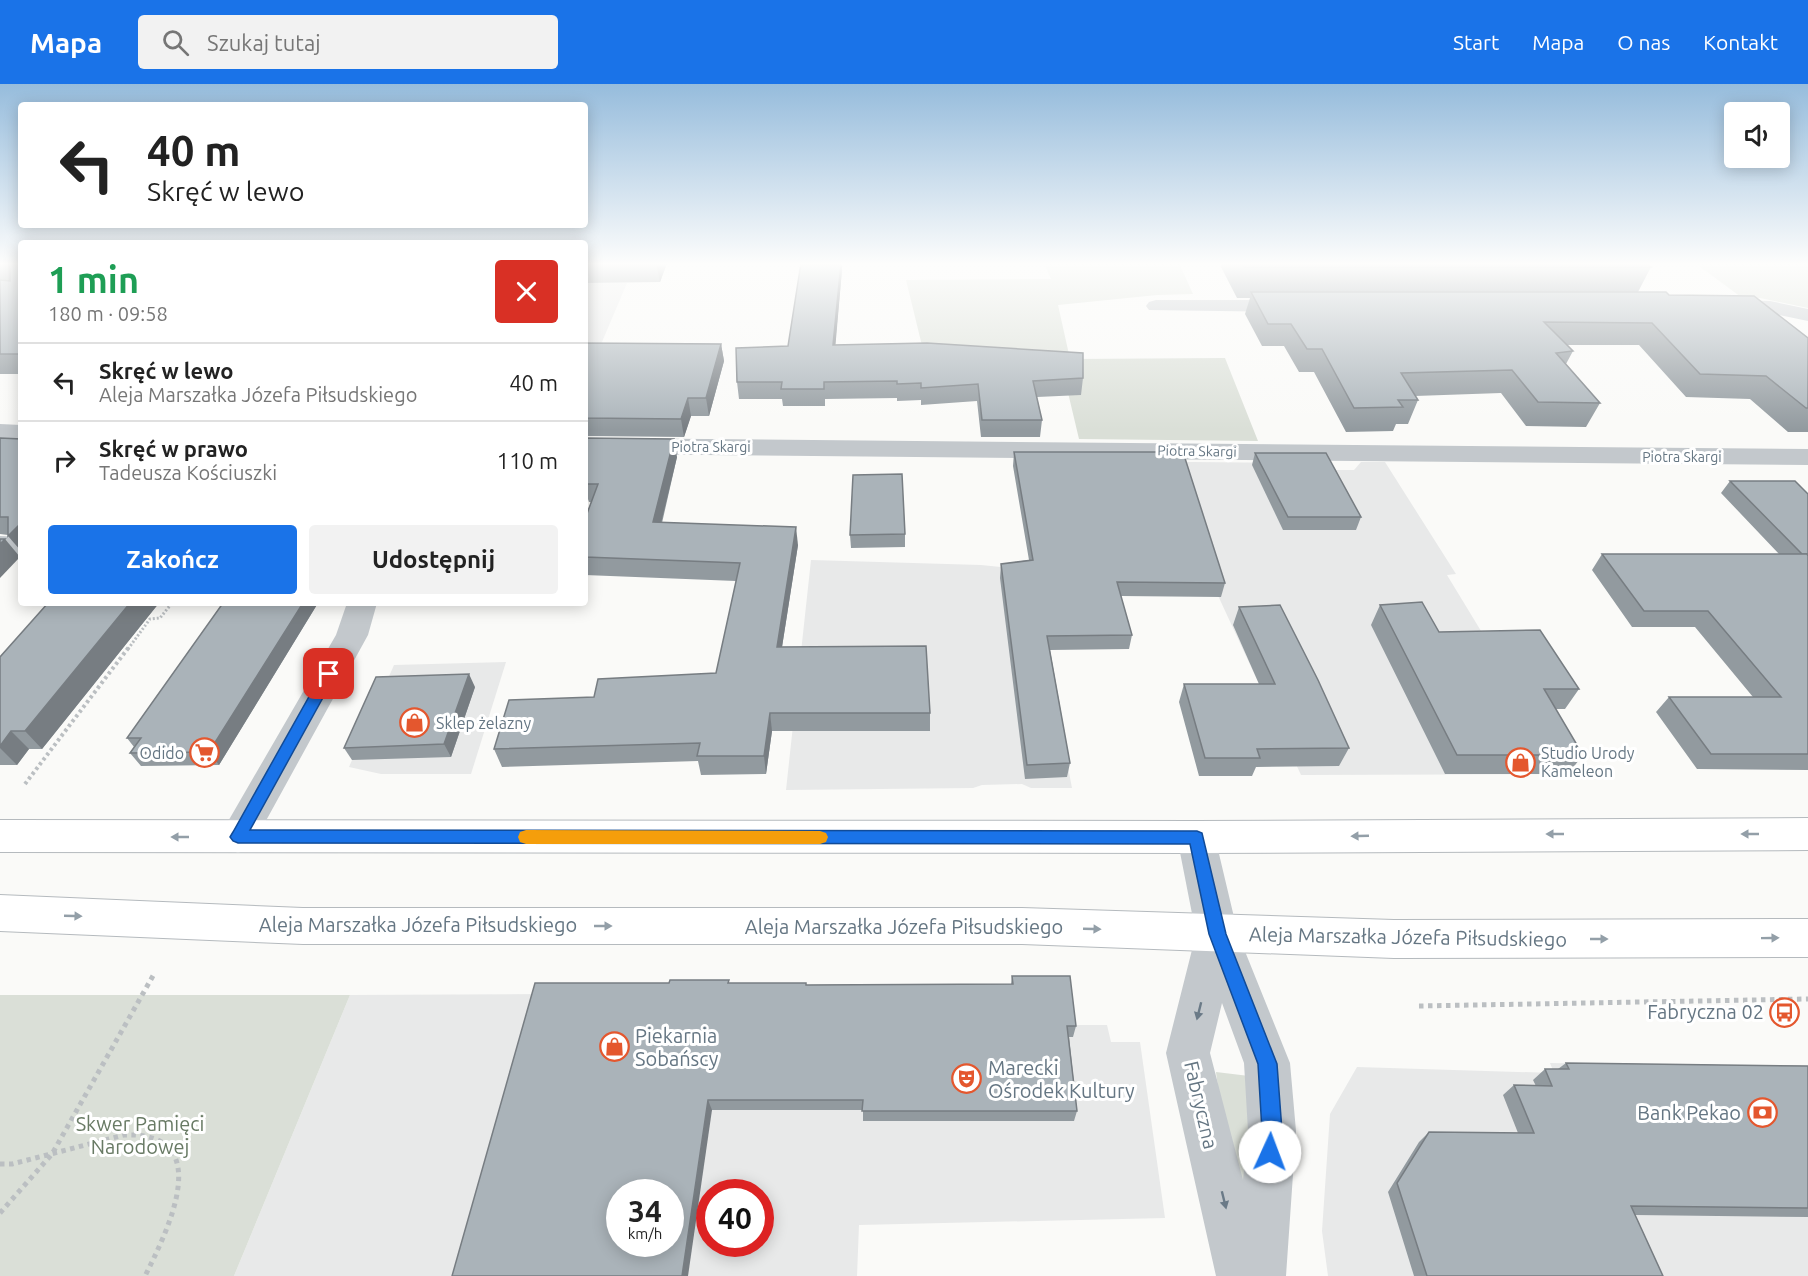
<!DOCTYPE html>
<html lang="pl">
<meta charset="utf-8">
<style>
body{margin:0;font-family:Ubuntu,sans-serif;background:#f2f2f2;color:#222;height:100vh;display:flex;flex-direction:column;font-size:22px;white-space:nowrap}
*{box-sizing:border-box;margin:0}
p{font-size:20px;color:#767676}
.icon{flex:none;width:33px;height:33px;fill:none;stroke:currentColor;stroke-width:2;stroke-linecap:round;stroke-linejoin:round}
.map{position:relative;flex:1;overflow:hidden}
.drawer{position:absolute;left:18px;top:156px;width:570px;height:366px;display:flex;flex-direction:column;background:#fff;border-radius:6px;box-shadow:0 3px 15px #0003}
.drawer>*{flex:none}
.guide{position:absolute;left:18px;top:18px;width:570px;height:126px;border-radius:6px;box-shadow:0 3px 15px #0003;background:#fff;color:#222;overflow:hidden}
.fabs{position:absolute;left:1724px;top:18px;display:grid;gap:12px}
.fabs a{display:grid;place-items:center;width:66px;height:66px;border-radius:6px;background:#fff;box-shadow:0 3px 15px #0003;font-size:30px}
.speed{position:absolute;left:606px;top:1095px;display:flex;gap:12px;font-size:30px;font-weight:700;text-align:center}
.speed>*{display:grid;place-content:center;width:78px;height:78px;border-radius:50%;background:#fff;box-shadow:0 3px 15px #0003;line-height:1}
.speed small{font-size:15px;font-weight:400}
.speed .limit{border:9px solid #d22;background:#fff;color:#111}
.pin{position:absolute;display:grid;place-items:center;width:51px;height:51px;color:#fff;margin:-26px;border-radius:12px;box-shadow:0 3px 9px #0006}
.me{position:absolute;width:66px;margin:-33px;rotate:2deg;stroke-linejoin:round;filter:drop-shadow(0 0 4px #0008)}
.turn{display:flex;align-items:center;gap:21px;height:126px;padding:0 30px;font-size:27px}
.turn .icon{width:78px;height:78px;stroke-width:2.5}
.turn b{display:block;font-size:42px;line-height:51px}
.round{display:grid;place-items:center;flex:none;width:63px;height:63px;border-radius:6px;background:#f2f2f2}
.overview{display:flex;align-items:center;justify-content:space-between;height:102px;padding:0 30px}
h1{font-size:36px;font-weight:700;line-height:45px;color:#1e9e55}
.primary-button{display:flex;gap:12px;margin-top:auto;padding:12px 30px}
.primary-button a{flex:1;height:69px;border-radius:6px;background:#1a73e8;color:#fff;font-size:24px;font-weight:700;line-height:69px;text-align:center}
.primary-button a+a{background:#f2f2f2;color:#222}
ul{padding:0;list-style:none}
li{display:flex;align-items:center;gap:18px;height:78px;padding:0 30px;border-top:2px solid #e0e0e0}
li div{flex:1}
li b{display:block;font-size:22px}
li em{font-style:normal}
header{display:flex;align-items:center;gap:36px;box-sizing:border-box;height:84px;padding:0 30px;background:#1a73e8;color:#fff}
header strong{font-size:28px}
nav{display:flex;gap:33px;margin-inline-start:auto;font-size:21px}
.search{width:420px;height:54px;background:#f2f2f2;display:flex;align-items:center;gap:15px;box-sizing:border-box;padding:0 21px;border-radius:6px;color:#767676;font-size:22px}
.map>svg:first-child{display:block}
.built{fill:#e8e9e9;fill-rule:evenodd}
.green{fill:#dadfd7}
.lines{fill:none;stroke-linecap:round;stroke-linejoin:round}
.major-casing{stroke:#b5babe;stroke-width:2}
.path-far2{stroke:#bbbfc2;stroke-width:3;stroke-dasharray:2 2;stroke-linecap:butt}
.path-far1{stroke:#bbbfc2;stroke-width:4;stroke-dasharray:3 3;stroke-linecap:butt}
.path{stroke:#bbbfc2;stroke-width:5;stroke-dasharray:4.5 4.5;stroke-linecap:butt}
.minor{fill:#c3c8cc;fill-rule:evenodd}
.major{fill:#fff;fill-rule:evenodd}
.wall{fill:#929a9f}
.shaded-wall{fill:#777d82}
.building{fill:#aab3b9;stroke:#777d82;stroke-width:1.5;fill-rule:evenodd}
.oneway{fill:#939fa8}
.oneway2{fill:#6a7a87}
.route{fill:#1a73e8;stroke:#114b97;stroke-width:1.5}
.slow{fill:#f59e0b}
.labels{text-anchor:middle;stroke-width:6;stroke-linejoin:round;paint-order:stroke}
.far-street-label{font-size:14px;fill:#657683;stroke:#fff}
.poi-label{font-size:16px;fill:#657683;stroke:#fff;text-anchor:start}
.near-street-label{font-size:20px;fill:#657683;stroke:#fff}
.near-poi-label{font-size:20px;fill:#657683;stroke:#fff;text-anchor:end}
.near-park-label{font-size:20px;fill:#687a64;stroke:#fff}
</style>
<header>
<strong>Mapa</strong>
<div class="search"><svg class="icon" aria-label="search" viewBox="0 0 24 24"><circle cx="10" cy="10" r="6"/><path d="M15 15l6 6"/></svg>Szukaj tutaj</div>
<nav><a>Start</a><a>Mapa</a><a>O nas</a><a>Kontakt</a></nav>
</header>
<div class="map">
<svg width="1808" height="1192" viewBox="0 0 1808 1192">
<rect width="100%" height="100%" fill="#fafaf8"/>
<!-- built -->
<g class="built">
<path d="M 585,199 L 627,199 L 599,265 L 585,265 Z"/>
<path d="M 1084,377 L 1290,379 L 1329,386 L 1354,386 L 1361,378 L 1385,378 L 1456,490 L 1447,491 L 1568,690 L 1301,691 L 1208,490 Z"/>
<path d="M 811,476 L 981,481 L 1030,486 L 1072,704 L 1031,704 L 1022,700 L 982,701 L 973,704 L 786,706 Z"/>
<path d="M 506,578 L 471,690 L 381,690 L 349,683 L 394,581 Z"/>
<path d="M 541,910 L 1072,941 L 1107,941 L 1111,958 L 1140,958 L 1165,1134 L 859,1141 L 857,1192 L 234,1192 L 350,911 ZM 620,1108 L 670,1108 L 670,1160 L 620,1160 ZM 710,1108 L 760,1108 L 760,1160 L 710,1160 Z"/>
<path d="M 1550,979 L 1808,983 L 1808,1192 L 1328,1192 L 1322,1147 L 1330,1030 L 1357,983 L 1554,989 Z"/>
</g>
<!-- green -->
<g class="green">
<path d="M 1044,179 L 1179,179 L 1193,210 L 1157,211 L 1058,221 L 1070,275 L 1225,274 L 1258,357 L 1079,355 L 1060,275 L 925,274 L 906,196 L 1051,195 Z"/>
<path d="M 1695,179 L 1808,179 L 1808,224 L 1760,214 L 1745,216 Z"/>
<path d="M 0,911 L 350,911 L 234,1192 L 0,1192 Z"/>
<path d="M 1216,988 L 1249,992 L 1255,1192 L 1243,1192 Z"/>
</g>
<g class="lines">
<defs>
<g id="major">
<path d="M 1808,734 L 1808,766 L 1196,769 L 0,768 L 0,736 L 1196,737 Z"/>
<path d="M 0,811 L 303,824 L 1022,824 L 1394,836 L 1808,835 L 1808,873 L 1394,874 L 1022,860 L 303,860 L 0,847 Z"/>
</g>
</defs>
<!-- major casing -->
<use href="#major" class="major-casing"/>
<!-- path-far2 -->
<path class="path-far2" d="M 128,565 L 150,535 L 160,534 L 172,519"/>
<!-- path-far1 -->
<path class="path-far1" d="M 25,700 L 129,563"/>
<!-- path -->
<g class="path">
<path d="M 1419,922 L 1808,915"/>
<path d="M 0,1080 L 12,1080 L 124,1051 C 218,1047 167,1148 145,1192"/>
<path d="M 0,1129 L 52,1070 L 154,890"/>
</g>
<!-- minor -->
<g class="minor">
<path d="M 1156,216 L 1291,216 L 1298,218 L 1301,222 L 1298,226 L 1291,228 L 1149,226 L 1146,222 L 1149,218 Z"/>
<path d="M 1724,216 L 1770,217 L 1808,225 L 1808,237 L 1770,229 L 1717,226 L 1714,222 L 1717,218 Z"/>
<path d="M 0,340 L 21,341 L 21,357 L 0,356 Z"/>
<path d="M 585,354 L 1808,365 L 1808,381 L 585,370 Z"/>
<path d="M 0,452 L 21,453 L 21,471 L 0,470 Z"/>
<path d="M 347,519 L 377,519 L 368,551 L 251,764 L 238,769 L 225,764 L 219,753 L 336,551 Z"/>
<path d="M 1196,737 L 1209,742 L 1215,753 L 1238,850 L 1290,979 L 1296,1047 L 1286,1192 L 1216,1192 L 1166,969 L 1196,850 L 1177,753 L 1183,742 ZM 1222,919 L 1244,979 L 1248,1047 L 1243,1096 L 1210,969 Z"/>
</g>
<!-- major -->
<use href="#major" class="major"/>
</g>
<!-- wall -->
<g class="wall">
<rect x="0" y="179" width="21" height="111"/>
<path d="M 585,179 L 667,179 L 660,198 L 585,199 Z"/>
<path d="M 801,179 L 842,179 L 842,186 L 835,261 L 1083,294 L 1081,311 L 1037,313 L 1042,336 L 1040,353 L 981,353 L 977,317 L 921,321 L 921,316 L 897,317 L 897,314 L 825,315 L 825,322 L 783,322 L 782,315 L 739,315 L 737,298 L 788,262 Z"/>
<path d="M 1222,179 L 1646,179 L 1651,183 L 1638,208 L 1669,211 L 1808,254 L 1808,348 L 1788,348 L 1750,315 L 1686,313 L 1639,261 L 1567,261 L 1573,267 L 1566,280 L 1600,319 L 1586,343 L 1526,342 L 1501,309 L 1415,312 L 1418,316 L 1408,340 L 1396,340 L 1393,347 L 1346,348 L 1314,288 L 1299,288 L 1284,262 L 1262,262 L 1245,230 L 1250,214 L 1237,214 L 1221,183 Z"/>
<path d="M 585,259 L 721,260 L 724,277 L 709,332 L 691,332 L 684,353 L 585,352 Z"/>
<path d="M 0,354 L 21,355 L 8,451 L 0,450 Z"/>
<path d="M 585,354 L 677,373 L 662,439 L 798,461 L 782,563 L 930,629 L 930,647 L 772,647 L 766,690 L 701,691 L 698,677 L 502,683 L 494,665 L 594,613 L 716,589 L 736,497 L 585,491 L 585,435 L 591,418 L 589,418 L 585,406 Z"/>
<path d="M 1014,368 L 1225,499 L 1221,513 L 1121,512 L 1132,551 L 1129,565 L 1050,566 L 1070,679 L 1067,693 L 1025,695 L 1000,494 L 1001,480 L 1029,476 L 1013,382 Z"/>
<path d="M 1255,369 L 1361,433 L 1356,446 L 1283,446 L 1252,381 Z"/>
<path d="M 1730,397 L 1808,410 L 1808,686 L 1697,685 L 1656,628 L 1669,613 L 1753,613 L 1695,543 L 1632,543 L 1592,486 L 1602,470 L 1779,470 L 1721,409 Z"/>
<path d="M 905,450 L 905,463 L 851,464 L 850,451 Z"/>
<path d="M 48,519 L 159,519 L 42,665 L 29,665 L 17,681 L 0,681 L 0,573 Z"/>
<path d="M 223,519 L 318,519 L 219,681 L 141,682 L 130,669 L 134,663 L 127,654 Z"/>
<path d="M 1380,521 L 1439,548 L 1579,605 L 1565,625 L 1555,625 L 1583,671 L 1568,690 L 1445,690 L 1371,541 Z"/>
<path d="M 1239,523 L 1349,664 L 1339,682 L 1256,683 L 1252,692 L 1199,692 L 1179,618 L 1184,600 L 1259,600 L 1233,541 Z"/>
<path d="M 475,603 L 451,673 L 352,676 L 344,664 Z"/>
<path d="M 1012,892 L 1076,942 L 1073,953 L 1069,953 L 1077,1027 L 1074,1037 L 863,1037 L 863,1026 L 712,1026 L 452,1192 L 730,899 L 806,901 L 1011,900 Z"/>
<path d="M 1566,979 L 1808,982 L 1808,1133 L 1635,1131 L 1663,1192 L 1414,1192 L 1388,1108 L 1419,1058 L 1429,1048 L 1518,1049 L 1503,1011 L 1514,1001 L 1536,1002 L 1533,996 L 1545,985 L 1558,985 Z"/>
</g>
<!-- shaded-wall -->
<g class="shaded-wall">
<path d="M 656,179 L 667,179 L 660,198 Z"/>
<path d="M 841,179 L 842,179 L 842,186 L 834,278 L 833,261 Z"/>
<path d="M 721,260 L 724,277 L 709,332 L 706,314 Z"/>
<path d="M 688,314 L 691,332 L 684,353 L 681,335 Z"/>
<path d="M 674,355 L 677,373 L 657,456 L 653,438 Z"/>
<path d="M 21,439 L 21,467 L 8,452 Z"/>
<path d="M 796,443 L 798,461 L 779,582 L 777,563 Z"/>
<path d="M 5,455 L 20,473 L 0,494 L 0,460 Z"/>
<path d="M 130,519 L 159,519 L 42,665 L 25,647 Z"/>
<path d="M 303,519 L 318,519 L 219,681 L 209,668 Z"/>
<path d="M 469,590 L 475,603 L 451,673 L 444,660 Z"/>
<path d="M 770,629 L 772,647 L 766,690 L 764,672 Z"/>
<path d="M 11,647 L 29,665 L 17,681 L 0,664 L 0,662 Z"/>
<path d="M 708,1016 L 712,1026 L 688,1192 L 682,1192 Z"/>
</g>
<!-- building -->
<g class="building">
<path d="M 0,179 L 21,179 L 21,270 L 0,270 L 0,196 L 10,197 L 10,182 L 0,181 Z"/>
<path d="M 801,179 L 841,179 L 833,261 L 927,259 L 1083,269 L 1083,294 L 1033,297 L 1042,336 L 982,336 L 978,300 L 921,304 L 921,299 L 897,300 L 897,297 L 824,298 L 824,305 L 781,305 L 782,298 L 737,298 L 736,264 L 788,262 Z"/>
<path d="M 1242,179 L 1646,179 L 1651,183 L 1244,183 Z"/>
<path d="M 1251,208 L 1666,208 L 1669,211 L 1754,212 L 1808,254 L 1808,324 L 1806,324 L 1766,292 L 1700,290 L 1652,239 L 1544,238 L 1573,267 L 1556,269 L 1600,319 L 1538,318 L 1512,286 L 1401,289 L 1418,316 L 1398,316 L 1403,323 L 1354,324 L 1322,265 L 1307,265 L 1291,240 L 1268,240 Z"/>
<path d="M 585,259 L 721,260 L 706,314 L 688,314 L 681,335 L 585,334 Z"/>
<path d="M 0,354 L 21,355 L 21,439 L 8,452 L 8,433 L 0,433 Z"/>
<path d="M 585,354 L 674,355 L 653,438 L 796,443 L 777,563 L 926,562 L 930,629 L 770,629 L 764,672 L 697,672 L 700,659 L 494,665 L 509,616 L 594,613 L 598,595 L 716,589 L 740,479 L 585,473 L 585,435 L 598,400 L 585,400 L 586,395 L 585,395 Z"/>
<path d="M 1014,368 L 1183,368 L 1225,499 L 1117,498 L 1132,551 L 1047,552 L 1070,679 L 1027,681 L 1001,480 L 1033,476 Z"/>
<path d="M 1255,369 L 1326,369 L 1361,433 L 1288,433 Z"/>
<path d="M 902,390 L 905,450 L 850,451 L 853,391 Z"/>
<path d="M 1730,397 L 1795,397 L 1808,410 L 1808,472 L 1807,470 L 1802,470 Z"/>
<path d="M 0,455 L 5,455 L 0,460 Z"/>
<path d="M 1602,470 L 1807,470 L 1808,472 L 1808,670 L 1711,670 L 1669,613 L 1781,613 L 1708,527 L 1644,527 Z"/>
<path d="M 1422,518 L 1439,548 L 1540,546 L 1579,605 L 1544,605 L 1583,671 L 1457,671 L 1380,521 Z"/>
<path d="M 48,519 L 130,519 L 25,647 L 11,647 L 0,662 L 0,573 Z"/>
<path d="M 223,519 L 303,519 L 209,668 L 130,669 L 141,654 L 127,654 Z"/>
<path d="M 1280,521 L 1318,596 L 1349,664 L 1257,665 L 1260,674 L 1205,674 L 1184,600 L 1275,600 L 1239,523 Z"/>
<path d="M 469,590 L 444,660 L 344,664 L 376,593 Z"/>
<path d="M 1012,892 L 1070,892 L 1076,942 L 1067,942 L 1077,1027 L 862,1027 L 863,1016 L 708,1016 L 682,1192 L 452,1192 L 535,899 L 669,899 L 670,896 L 729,896 L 728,899 L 806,899 L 806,901 L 1013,900 ZM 620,1108 L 670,1108 L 670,1160 L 620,1160 Z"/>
<path d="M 1566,979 L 1808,982 L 1808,1124 L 1631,1122 L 1663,1192 L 1427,1192 L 1397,1099 L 1429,1048 L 1534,1049 L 1514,1001 L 1552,1002 L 1545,985 L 1569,985 Z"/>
</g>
<!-- one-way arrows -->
<defs><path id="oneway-solid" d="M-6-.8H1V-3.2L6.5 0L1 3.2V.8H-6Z" transform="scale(1.5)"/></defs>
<g class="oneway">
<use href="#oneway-solid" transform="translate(1555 750) rotate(180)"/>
<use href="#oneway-solid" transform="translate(1750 750) rotate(180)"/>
<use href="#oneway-solid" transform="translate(1360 752) rotate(178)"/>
<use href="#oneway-solid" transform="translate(180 753) rotate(-180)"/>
<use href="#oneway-solid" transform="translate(73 832) rotate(2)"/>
<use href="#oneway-solid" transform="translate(603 842)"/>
<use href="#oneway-solid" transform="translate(1092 845) rotate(2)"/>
<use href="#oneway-solid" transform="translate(1770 854) rotate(-1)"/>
<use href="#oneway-solid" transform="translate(1599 855)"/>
</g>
<g class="oneway2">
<use href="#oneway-solid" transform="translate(1199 927) rotate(104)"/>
<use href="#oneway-solid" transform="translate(1224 1116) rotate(76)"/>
</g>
<!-- sky -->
<linearGradient id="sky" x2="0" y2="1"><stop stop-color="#96bcdc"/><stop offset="0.52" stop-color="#fdfdfc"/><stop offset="1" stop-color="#fdfdfc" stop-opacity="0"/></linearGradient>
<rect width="1808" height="346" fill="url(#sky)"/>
<!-- route -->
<path class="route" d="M 329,585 L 336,590 L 250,746 L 1197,747 L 1202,749 L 1226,850 L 1277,980 L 1282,1047 L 1277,1075 L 1270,1078 L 1263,1075 L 1260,1068 L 1262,1047 L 1258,980 L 1209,850 L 1190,760 L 238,759 L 233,757 L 230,753 L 233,748 L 324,586 Z"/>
<!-- slow -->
<path class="slow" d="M 526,746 L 820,747 L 826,749 L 828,753 L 826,758 L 820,760 L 526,760 L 520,758 L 518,753 L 520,748 Z"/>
<!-- icons -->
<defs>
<symbol id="shop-ring" viewBox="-11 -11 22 22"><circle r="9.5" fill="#fff" stroke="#e4572e" stroke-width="1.5"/><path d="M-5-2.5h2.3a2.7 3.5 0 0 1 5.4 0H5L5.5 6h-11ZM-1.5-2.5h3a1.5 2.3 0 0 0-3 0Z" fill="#e4572e"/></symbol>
<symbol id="supermarket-ring" viewBox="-11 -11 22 22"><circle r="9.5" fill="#fff" stroke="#e4572e" stroke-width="1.5"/><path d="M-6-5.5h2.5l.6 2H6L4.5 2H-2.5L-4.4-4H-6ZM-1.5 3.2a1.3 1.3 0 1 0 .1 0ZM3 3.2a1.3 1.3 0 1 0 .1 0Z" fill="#e4572e"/></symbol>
<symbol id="bus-ring" viewBox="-11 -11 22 22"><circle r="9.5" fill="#fff" stroke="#e4572e" stroke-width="1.5"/><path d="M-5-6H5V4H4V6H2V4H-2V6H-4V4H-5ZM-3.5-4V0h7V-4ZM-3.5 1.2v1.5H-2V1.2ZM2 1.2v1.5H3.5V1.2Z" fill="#e4572e"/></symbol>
<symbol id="theatre-ring" viewBox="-11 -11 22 22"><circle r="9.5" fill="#fff" stroke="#e4572e" stroke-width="1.5"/><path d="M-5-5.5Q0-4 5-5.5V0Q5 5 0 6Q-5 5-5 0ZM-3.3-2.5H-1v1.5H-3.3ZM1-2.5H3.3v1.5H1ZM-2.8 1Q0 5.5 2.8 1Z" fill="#e4572e"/></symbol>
<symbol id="bank-ring" viewBox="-11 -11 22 22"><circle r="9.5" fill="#fff" stroke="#e4572e" stroke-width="1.5"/><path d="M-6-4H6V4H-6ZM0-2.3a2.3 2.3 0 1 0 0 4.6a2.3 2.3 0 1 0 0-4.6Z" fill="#e4572e"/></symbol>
</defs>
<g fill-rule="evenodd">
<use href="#shop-ring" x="398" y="622" width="33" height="33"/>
<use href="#supermarket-ring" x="188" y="652" width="33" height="33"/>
<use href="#shop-ring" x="1504" y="662" width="33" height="33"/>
<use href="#bus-ring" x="1768" y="912" width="33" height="33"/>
<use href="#shop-ring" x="598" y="946" width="33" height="33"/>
<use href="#theatre-ring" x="950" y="978" width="33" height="33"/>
<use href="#bank-ring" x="1746" y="1012" width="33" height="33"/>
</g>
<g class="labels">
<!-- far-street labels -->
<g class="far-street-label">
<text x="711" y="368">Piotra Skargi</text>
<text transform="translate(1197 367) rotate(1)" y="5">Piotra Skargi</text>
<text x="1682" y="378">Piotra Skargi</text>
</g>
<!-- poi labels -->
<g class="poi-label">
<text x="436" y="645">Sklep żelazny</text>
<text x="184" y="675" text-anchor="end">Odido</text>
<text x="1541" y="675">Studio Urody<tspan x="1541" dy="18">Kameleon</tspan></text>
</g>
<!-- near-street labels -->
<g class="near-street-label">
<text x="418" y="848">Aleja Marszałka Józefa Piłsudskiego</text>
<text x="904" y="850">Aleja Marszałka Józefa Piłsudskiego</text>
<text transform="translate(1408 853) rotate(1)" y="7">Aleja Marszałka Józefa Piłsudskiego</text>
<text transform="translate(1201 1021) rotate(77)" y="7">Fabryczna</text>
</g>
<!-- near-poi labels -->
<g class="near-poi-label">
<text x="1764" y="935">Fabryczna 02</text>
<text x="635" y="959" text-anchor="start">Piekarnia<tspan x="635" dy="23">Sobańscy</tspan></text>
<text x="988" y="991" text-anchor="start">Marecki<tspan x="988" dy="23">Ośrodek Kultury</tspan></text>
<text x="1741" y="1036">Bank Pekao</text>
</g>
<!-- near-park labels -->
<g class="near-park-label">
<text x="140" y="1047">Skwer Pamięci<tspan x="140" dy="23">Narodowej</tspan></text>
</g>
</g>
</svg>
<div class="fabs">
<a><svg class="icon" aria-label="sound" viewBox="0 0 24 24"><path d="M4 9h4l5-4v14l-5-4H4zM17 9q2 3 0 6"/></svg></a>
</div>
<div class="speed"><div>34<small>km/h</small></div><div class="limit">40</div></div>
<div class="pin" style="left:329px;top:590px;background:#d93025"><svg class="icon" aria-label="arrive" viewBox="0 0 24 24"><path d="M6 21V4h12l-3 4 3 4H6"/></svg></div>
<svg class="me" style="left:1270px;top:1068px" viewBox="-20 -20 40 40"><circle r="19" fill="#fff"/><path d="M0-13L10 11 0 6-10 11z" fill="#1a73e8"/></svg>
<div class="guide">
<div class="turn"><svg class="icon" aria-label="left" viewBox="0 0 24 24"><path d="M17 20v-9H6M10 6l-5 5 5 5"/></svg><div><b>40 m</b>Skręć w lewo</div></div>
</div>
<section class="drawer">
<div class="overview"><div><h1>1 min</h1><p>180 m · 09:58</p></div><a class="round" style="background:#d93025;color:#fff"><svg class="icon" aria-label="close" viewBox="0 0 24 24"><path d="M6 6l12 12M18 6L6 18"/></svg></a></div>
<ul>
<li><svg class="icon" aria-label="left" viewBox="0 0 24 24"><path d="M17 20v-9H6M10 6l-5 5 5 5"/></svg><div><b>Skręć w lewo</b><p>Aleja Marszałka Józefa Piłsudskiego</p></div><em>40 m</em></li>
<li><svg class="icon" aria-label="right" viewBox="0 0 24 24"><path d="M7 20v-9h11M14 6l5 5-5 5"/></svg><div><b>Skręć w prawo</b><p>Tadeusza Kościuszki</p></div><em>110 m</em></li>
</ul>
<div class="primary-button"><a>Zakończ</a><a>Udostępnij</a></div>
</section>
</div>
